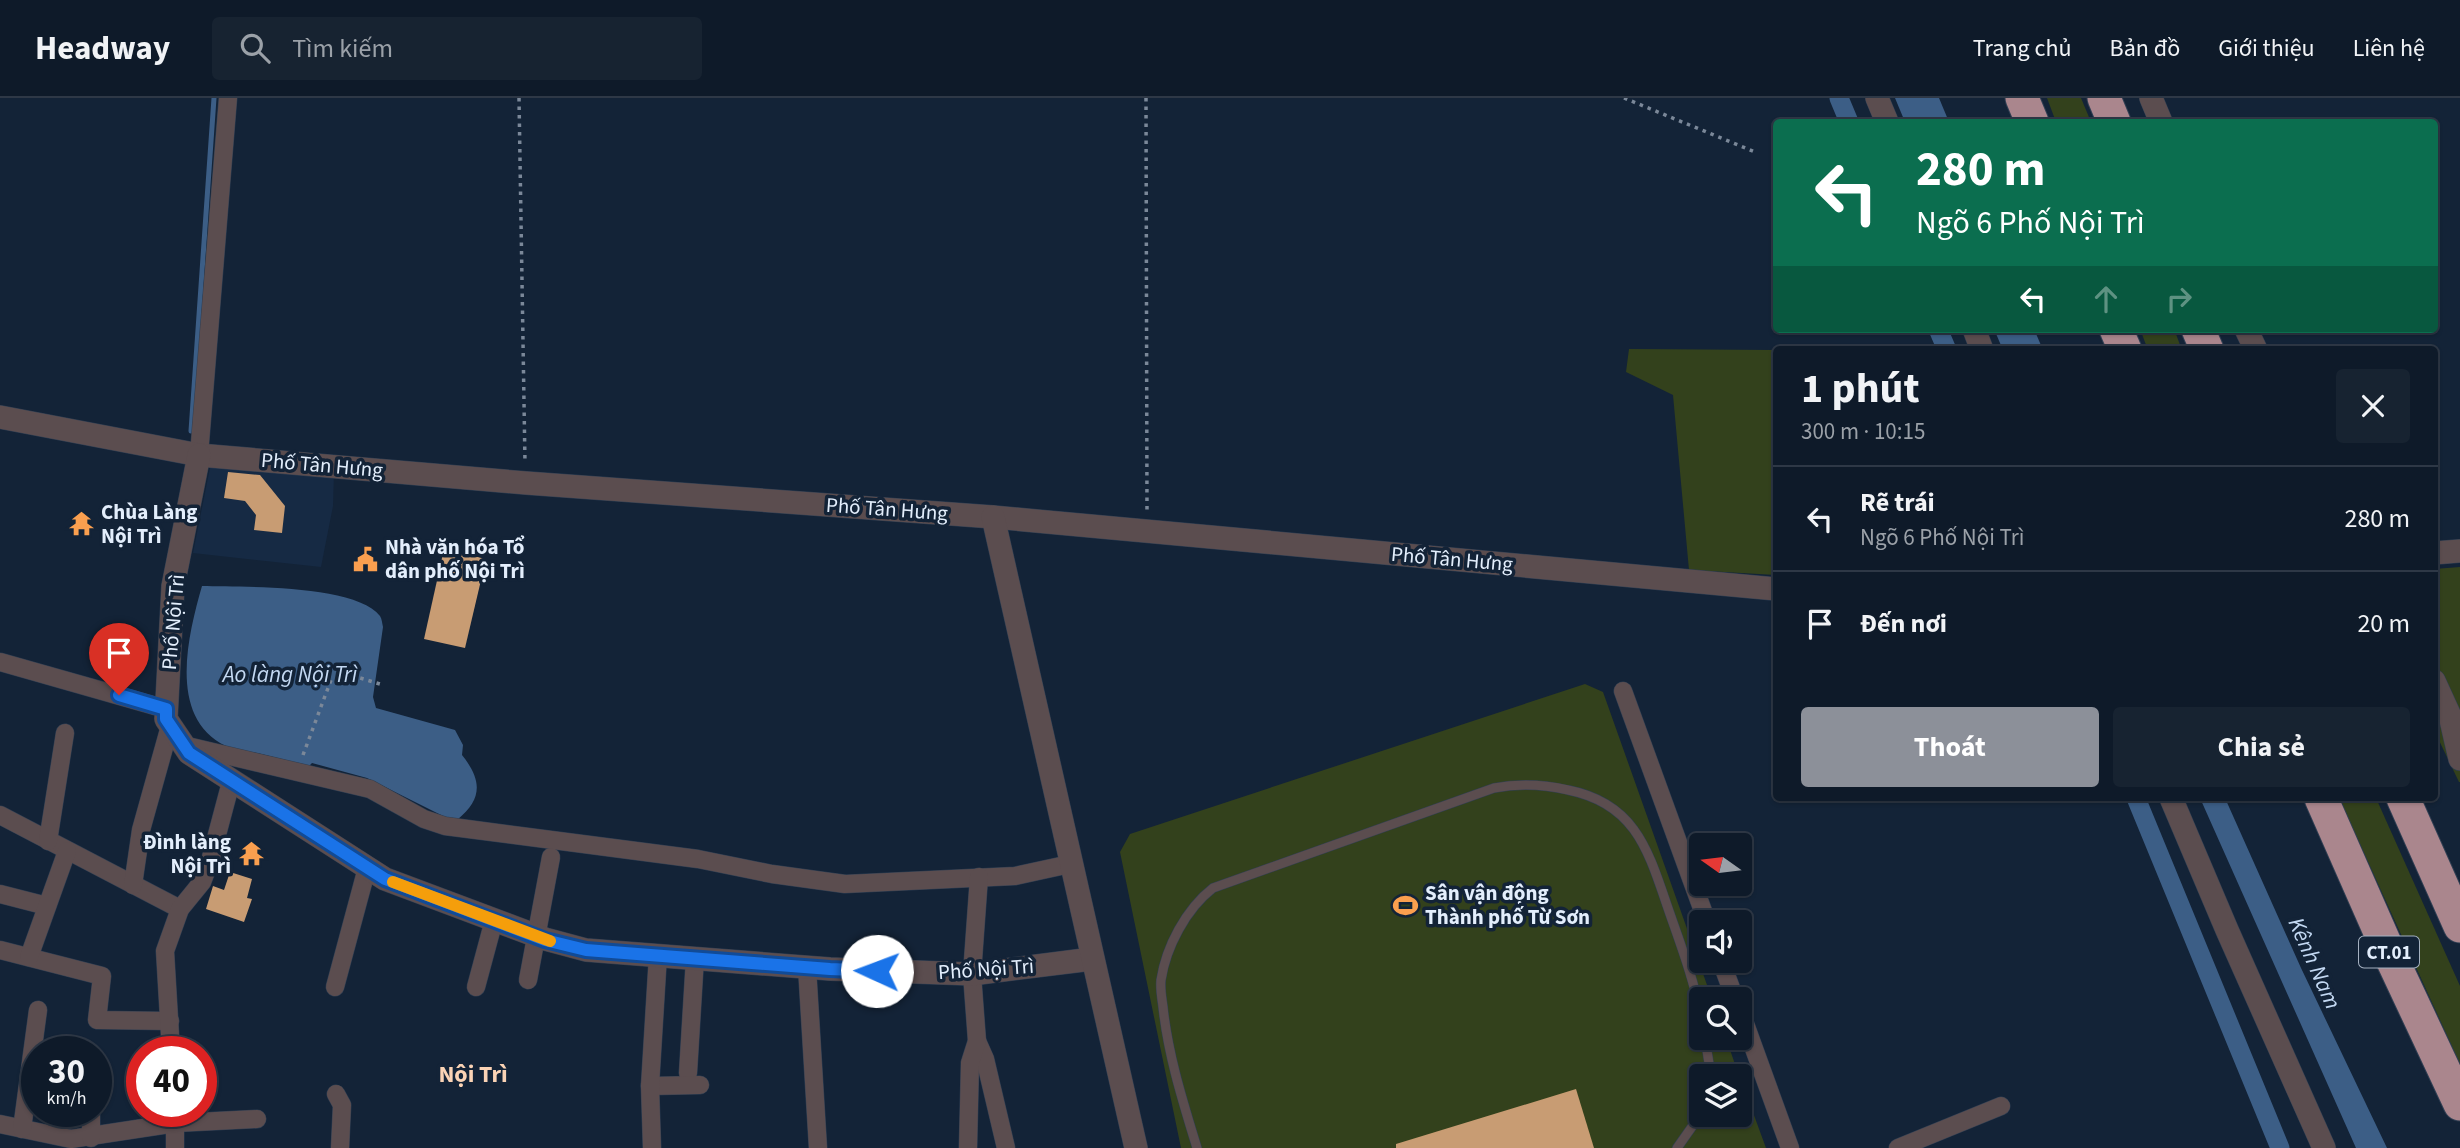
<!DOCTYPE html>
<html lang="vi">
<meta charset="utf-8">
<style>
body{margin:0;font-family:"Source Sans 3",sans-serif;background:#172331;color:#f1f3f6;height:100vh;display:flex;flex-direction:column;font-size:26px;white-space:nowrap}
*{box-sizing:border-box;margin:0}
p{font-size:23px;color:#9ba1a8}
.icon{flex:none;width:38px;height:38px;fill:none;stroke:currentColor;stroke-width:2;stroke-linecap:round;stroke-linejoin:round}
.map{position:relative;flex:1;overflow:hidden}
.sheet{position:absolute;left:1773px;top:248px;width:665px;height:455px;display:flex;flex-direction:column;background:#0e1a29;border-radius:7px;box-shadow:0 2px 5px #0004,0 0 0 2px #2e3846}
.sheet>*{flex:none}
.hud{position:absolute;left:1773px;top:21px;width:665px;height:214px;border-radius:7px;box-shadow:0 2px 5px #0004,0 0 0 2px #2e3846;background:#0b6e4f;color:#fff;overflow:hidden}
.needle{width:46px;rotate:284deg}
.controls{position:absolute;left:1689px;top:735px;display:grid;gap:14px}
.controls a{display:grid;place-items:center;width:63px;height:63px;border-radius:7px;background:#0e1a29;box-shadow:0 2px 5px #0004,0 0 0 2px #2e3846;font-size:35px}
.speed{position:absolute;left:21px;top:938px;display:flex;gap:14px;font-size:35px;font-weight:700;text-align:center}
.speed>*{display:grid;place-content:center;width:91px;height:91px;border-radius:50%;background:#0e1a29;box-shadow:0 2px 5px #0004,0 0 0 2px #2e3846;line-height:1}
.speed small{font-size:18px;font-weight:400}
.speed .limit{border:10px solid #d22;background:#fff;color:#111}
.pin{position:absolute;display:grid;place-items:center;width:60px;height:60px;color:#fff;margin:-72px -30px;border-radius:50% 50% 50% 0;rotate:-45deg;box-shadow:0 0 7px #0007}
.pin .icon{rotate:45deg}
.me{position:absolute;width:77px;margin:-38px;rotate:272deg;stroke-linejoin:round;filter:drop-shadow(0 0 5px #0008)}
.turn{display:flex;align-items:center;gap:24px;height:147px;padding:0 28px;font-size:32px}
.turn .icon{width:91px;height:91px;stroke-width:2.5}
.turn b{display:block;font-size:49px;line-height:60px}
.lanes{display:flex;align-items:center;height:66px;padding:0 28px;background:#0003;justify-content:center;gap:35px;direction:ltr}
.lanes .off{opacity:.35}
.round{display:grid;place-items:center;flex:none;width:74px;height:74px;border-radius:7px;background:#172331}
.summary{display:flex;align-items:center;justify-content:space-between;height:119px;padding:0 28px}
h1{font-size:42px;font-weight:700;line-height:52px}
.button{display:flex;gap:14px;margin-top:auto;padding:14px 28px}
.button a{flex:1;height:80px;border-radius:7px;background:#8c9099;color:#fff;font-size:28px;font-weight:700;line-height:80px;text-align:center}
.button a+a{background:#172331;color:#f1f3f6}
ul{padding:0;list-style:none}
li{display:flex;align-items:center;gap:21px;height:105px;padding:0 28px;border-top:2px solid #2e3846}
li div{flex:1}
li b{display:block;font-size:26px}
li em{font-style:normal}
header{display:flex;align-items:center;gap:42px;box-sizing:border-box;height:98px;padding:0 35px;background:#0e1a29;border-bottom:2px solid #2e3846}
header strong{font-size:33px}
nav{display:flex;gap:38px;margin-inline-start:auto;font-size:24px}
.search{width:490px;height:63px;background:#172331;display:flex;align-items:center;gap:18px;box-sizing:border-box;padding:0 24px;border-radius:7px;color:#9ba1a8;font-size:26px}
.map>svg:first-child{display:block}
.built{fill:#162a44}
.green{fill:#33411c}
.water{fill:#3c5e86}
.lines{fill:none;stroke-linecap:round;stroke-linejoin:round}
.stream{stroke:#3c5e86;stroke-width:5}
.canal{stroke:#3c5e86;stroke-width:19}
.building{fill:#c89c73}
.service-casing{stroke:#303f53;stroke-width:10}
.minor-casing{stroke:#303f53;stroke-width:19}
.tertiary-casing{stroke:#303f53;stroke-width:24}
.motorway-casing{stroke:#303f53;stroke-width:35}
.path{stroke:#7b8899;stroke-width:3.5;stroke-dasharray:3.5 5;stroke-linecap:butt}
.service{stroke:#5b4d4f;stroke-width:9}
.minor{stroke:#5b4d4f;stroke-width:18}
.tertiary{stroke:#5b4d4f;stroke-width:23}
.motorway{stroke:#aa868d;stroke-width:33}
.route-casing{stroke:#114b97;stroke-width:18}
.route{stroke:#1a73e8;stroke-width:12}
.slow{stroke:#f59e0b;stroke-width:12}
.labels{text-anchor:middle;stroke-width:7;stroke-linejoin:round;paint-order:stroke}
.shield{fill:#132337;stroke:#a5b1c1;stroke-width:2}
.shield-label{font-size:19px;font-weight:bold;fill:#e3eefc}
.street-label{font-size:21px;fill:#e3eefc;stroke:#132337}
.poi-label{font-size:21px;font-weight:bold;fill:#e3eefc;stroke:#132337;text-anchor:start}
.water-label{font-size:23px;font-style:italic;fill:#c3d8f2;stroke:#132337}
.quarter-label{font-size:24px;font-weight:bold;fill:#fad3b5;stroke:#132337}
</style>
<header>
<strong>Headway</strong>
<div class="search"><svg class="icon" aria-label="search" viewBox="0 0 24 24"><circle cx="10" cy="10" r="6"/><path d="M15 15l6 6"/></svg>Tìm kiếm</div>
<nav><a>Trang chủ</a><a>Bản đồ</a><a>Giới thiệu</a><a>Liên hệ</a></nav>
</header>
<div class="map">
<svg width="2460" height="1050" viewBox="0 0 2460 1050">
<rect width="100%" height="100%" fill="#132337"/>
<!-- built -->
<path class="built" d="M 211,365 L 334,373 L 333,408 L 321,469 L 193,455 Z"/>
<!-- green -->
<g class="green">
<path d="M 2047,0 L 2081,0 L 2091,24 L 2056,24 Z"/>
<path d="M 2140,231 L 2174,231 L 2182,252 L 2148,252 Z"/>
<path d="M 1629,251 L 1776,252 L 1776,477 L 1689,472 L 1673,297 L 1626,274 Z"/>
<path d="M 2460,469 L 2460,684 L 2459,684 L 2434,632 L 2434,471 Z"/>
<path d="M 1585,586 L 1603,594 L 1712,901 L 1701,901 L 1701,940 L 1726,940 L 1739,978 L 1701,978 L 1701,1017 L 1740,1017 L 1740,979 L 1766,1050 L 1181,1050 L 1120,754 L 1130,736 Z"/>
<path d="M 2339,700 L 2376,700 L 2460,888 L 2460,966 Z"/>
</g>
<!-- water -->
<g class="water">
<path d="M 1895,0 L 1939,0 L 1949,24 L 1905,24 Z"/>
<path d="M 1994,231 L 2034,231 L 2043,252 L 2003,252 Z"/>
<path d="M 202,488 C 240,489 356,486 380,518 C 382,521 382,525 383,529 L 373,599 L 376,610 L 455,632 L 463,647 L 462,657 C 482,682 483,701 457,722 L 447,720 L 367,680 L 312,665 L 309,668 C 292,664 275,659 257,655 C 247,653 235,652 226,648 C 167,620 188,537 202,488 Z"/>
<path d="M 2200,700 L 2225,700 L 2301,870 L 2387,1050 L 2356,1050 Z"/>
</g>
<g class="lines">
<!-- stream -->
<path class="stream" d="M 191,333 L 214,0"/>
<!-- canal -->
<g class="canal">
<path d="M 1839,0 L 1849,24"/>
<path d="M 1938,231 L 1947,252"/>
<path d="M 2136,700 L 2280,1050"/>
</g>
</g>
<!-- building -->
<g class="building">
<path d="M 228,374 L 260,377 L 285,408 L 282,435 L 254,432 L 256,417 L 245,403 L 224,400 Z"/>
<path d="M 444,451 L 486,461 L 465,550 L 424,541 Z"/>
<path d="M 230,774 L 252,781 L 247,800 L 252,801 L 244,824 L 206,811 L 213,788 L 224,792 Z"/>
<path d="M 1576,991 L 1594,1050 L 1396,1050 L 1396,1046 Z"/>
</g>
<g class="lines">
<defs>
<g id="service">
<path d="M 1705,940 L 1711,978"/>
<path d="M 1197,1050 C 1183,1004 1168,957 1163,909 C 1162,901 1160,891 1161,882 C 1166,849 1186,811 1213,790 L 1494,690 C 1520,685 1542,686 1568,692 C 1638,706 1649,756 1670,816 C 1682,850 1694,883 1701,918"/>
<path d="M 1677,1050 L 1701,1016"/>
</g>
<g id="minor">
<path d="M 199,357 L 228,0"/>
<path d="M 0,564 L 166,611"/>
<path d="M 1623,593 L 1707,824"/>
<path d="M 183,647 L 370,691 L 424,721 L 445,728 L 698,761 L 772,776 L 845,786 L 1015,778 L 1070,766"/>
<path d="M 0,717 L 180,811"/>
<path d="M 48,743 L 65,635"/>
<path d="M 133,787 L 141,732 L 170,628"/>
<path d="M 0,796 L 47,808"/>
<path d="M 0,852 L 102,878 L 97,922 L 170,923"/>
<path d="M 29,859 L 67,753"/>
<path d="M 1721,863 L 1735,901"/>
<path d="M 807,869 L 818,1050"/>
<path d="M 528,882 L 551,759"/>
<path d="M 335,889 L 367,770"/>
<path d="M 476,889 L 494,822"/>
<path d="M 1740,912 L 1790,1050"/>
<path d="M 977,943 L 985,961 L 1006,1050"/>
<path d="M 171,954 L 165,853 L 180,811 L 202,784 L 210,763 L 231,684"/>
<path d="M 688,975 L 695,860"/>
<path d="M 650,988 L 700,987"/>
<path d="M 336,996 L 342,1007 L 340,1050"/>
<path d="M 175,1015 L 175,1050"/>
<path d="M 0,1026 L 71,1041 L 176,1025 L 257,1021"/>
<path d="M 22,1031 L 38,912"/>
<path d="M 91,1040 L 91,1013"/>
<path d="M 652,1050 L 650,988 L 658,857"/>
<path d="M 968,1050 L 970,965 L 977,943 L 972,876 L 979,779"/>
<path d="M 1898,1050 L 2001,1008"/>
</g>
<g id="tertiary">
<path d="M 1877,0 L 1887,24"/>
<path d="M 2151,0 L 2161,24"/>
<path d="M 1974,231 L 1982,252"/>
<path d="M 2246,231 L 2256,252"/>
<path d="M 0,319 L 199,357 L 526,385 L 993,419 L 1776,491"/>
<path d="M 199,357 L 173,488 L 166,621 L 189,655 L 385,781 L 545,841 L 586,852 L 830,871 L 972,876 L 1092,861"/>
<path d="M 993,419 L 1136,1050"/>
<path d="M 2434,455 L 2460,453"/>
<path d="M 2434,583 L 2450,618 L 2460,661"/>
<path d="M 2171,700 L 2227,832 L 2324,1050"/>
</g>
<g id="motorway">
<path d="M 2022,0 L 2032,24"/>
<path d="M 2104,0 L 2114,24"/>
<path d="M 2116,231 L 2125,252"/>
<path d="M 2198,231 L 2207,252"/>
<path d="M 2321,700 L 2391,859 L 2460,1006"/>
<path d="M 2403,700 L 2460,828"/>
</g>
</defs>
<!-- service casing -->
<use href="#service" class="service-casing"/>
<!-- minor casing -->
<use href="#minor" class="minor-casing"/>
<!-- tertiary casing -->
<use href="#tertiary" class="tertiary-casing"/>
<!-- motorway casing -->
<use href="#motorway" class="motorway-casing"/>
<!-- path -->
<g class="path">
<path d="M 519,0 L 525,365"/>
<path d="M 1146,0 L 1147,413"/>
<path d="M 1624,0 L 1755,54"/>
<path d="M 344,575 L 383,587"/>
<path d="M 303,657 L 331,582"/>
</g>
<!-- service -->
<use href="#service" class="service"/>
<!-- minor -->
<use href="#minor" class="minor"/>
<!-- tertiary -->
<use href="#tertiary" class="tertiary"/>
<!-- motorway -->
<use href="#motorway" class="motorway"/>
</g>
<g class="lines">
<defs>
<path id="route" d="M 119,597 L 166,611 L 166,621 L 189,655 L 385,781 L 545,842 L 586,852 L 830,871 L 877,873"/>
</defs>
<!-- route casing -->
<use href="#route" class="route-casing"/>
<!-- route -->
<use href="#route" class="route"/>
<!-- slow -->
<path class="slow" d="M 393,784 L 550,843"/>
</g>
<!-- icons -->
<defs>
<symbol id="temple-bare" viewBox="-9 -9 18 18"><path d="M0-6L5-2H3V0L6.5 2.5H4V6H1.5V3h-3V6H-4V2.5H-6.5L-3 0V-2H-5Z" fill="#fa9f4f" stroke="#132337" stroke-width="2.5" paint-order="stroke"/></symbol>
<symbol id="civic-bare" viewBox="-9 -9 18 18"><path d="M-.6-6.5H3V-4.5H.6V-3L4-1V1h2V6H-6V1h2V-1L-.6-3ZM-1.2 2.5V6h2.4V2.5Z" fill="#fa9f4f" stroke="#132337" stroke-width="2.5" paint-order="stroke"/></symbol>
<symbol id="stadium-bare" viewBox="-9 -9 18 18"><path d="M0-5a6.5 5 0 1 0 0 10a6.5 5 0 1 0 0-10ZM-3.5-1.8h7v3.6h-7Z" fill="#fa9f4f" stroke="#132337" stroke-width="2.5" paint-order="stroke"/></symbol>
</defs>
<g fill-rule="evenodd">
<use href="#temple-bare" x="64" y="408" width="35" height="35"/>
<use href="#civic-bare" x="348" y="444" width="35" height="35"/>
<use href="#temple-bare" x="234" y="738" width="35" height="35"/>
<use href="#stadium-bare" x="1388" y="790" width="35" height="35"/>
</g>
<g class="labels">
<!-- shield labels -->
<rect class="shield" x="2359" y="838.5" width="60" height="31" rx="5"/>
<g class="shield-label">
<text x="2389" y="861">CT.01</text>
</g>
<!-- street labels -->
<g class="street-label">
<text transform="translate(322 367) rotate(5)" y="7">Phố Tân Hưng</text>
<text transform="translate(887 411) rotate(4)" y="7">Phố Tân Hưng</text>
<text transform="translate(1452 461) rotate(5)" y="7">Phố Tân Hưng</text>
<text transform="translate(173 524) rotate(-85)" y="7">Phố Nội Trì</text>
<text transform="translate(986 871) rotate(-4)" y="7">Phố Nội Trì</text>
</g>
<!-- poi labels -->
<g class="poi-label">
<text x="101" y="421">Chùa Làng<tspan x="101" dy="24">Nội Trì</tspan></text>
<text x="385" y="456">Nhà văn hóa Tổ<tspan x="385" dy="24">dân phố Nội Trì</tspan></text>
<text x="231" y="751" text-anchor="end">Đình làng<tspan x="231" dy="24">Nội Trì</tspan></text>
<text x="1425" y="802">Sân vận động<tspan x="1425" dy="24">Thành phố Từ Sơn</tspan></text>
</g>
<!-- water labels -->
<g class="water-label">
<text x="290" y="584">Ao làng Nội Trì</text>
<text transform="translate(2315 865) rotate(66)" y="8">Kênh Nam</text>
</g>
<!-- quarter labels -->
<g class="quarter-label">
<text x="473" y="984">Nội Trì</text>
</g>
</g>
</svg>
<div class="controls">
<a><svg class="needle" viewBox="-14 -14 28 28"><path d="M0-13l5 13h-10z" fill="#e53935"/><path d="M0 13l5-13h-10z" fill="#9ba1a8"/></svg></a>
<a><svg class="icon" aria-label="sound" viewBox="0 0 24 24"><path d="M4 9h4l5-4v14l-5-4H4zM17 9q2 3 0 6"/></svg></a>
<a><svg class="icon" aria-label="search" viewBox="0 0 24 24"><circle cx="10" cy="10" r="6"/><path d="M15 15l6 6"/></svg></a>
<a><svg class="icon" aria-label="layers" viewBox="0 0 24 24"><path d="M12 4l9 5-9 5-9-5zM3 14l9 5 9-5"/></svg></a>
</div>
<div class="speed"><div>30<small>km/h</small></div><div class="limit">40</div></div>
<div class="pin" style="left:119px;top:597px;background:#d93025"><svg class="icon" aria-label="arrive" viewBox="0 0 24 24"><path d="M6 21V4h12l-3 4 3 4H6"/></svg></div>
<svg class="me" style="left:877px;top:873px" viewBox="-20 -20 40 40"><circle r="19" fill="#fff"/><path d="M0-13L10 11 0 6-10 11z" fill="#1a73e8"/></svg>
<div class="hud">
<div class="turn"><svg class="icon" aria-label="left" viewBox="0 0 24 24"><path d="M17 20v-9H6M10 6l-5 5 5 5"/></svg><div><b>280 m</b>Ngõ 6 Phố Nội Trì</div></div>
<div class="lanes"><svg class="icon" aria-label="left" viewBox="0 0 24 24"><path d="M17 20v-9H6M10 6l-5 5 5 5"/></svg><svg class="icon off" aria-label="ahead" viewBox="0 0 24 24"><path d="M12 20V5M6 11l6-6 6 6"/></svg><svg class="icon off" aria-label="right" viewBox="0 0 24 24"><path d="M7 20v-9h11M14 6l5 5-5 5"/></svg></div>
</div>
<section class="sheet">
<div class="summary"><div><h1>1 phút</h1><p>300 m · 10:15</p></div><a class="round"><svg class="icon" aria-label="close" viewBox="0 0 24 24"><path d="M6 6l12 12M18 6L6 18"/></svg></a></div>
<ul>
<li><svg class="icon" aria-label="left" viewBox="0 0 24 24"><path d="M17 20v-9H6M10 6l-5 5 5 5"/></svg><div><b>Rẽ trái</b><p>Ngõ 6 Phố Nội Trì</p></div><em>280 m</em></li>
<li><svg class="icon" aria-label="arrive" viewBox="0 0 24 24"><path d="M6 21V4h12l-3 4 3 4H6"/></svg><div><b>Đến nơi</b></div><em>20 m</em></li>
</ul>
<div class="button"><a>Thoát</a><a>Chia sẻ</a></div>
</section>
</div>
